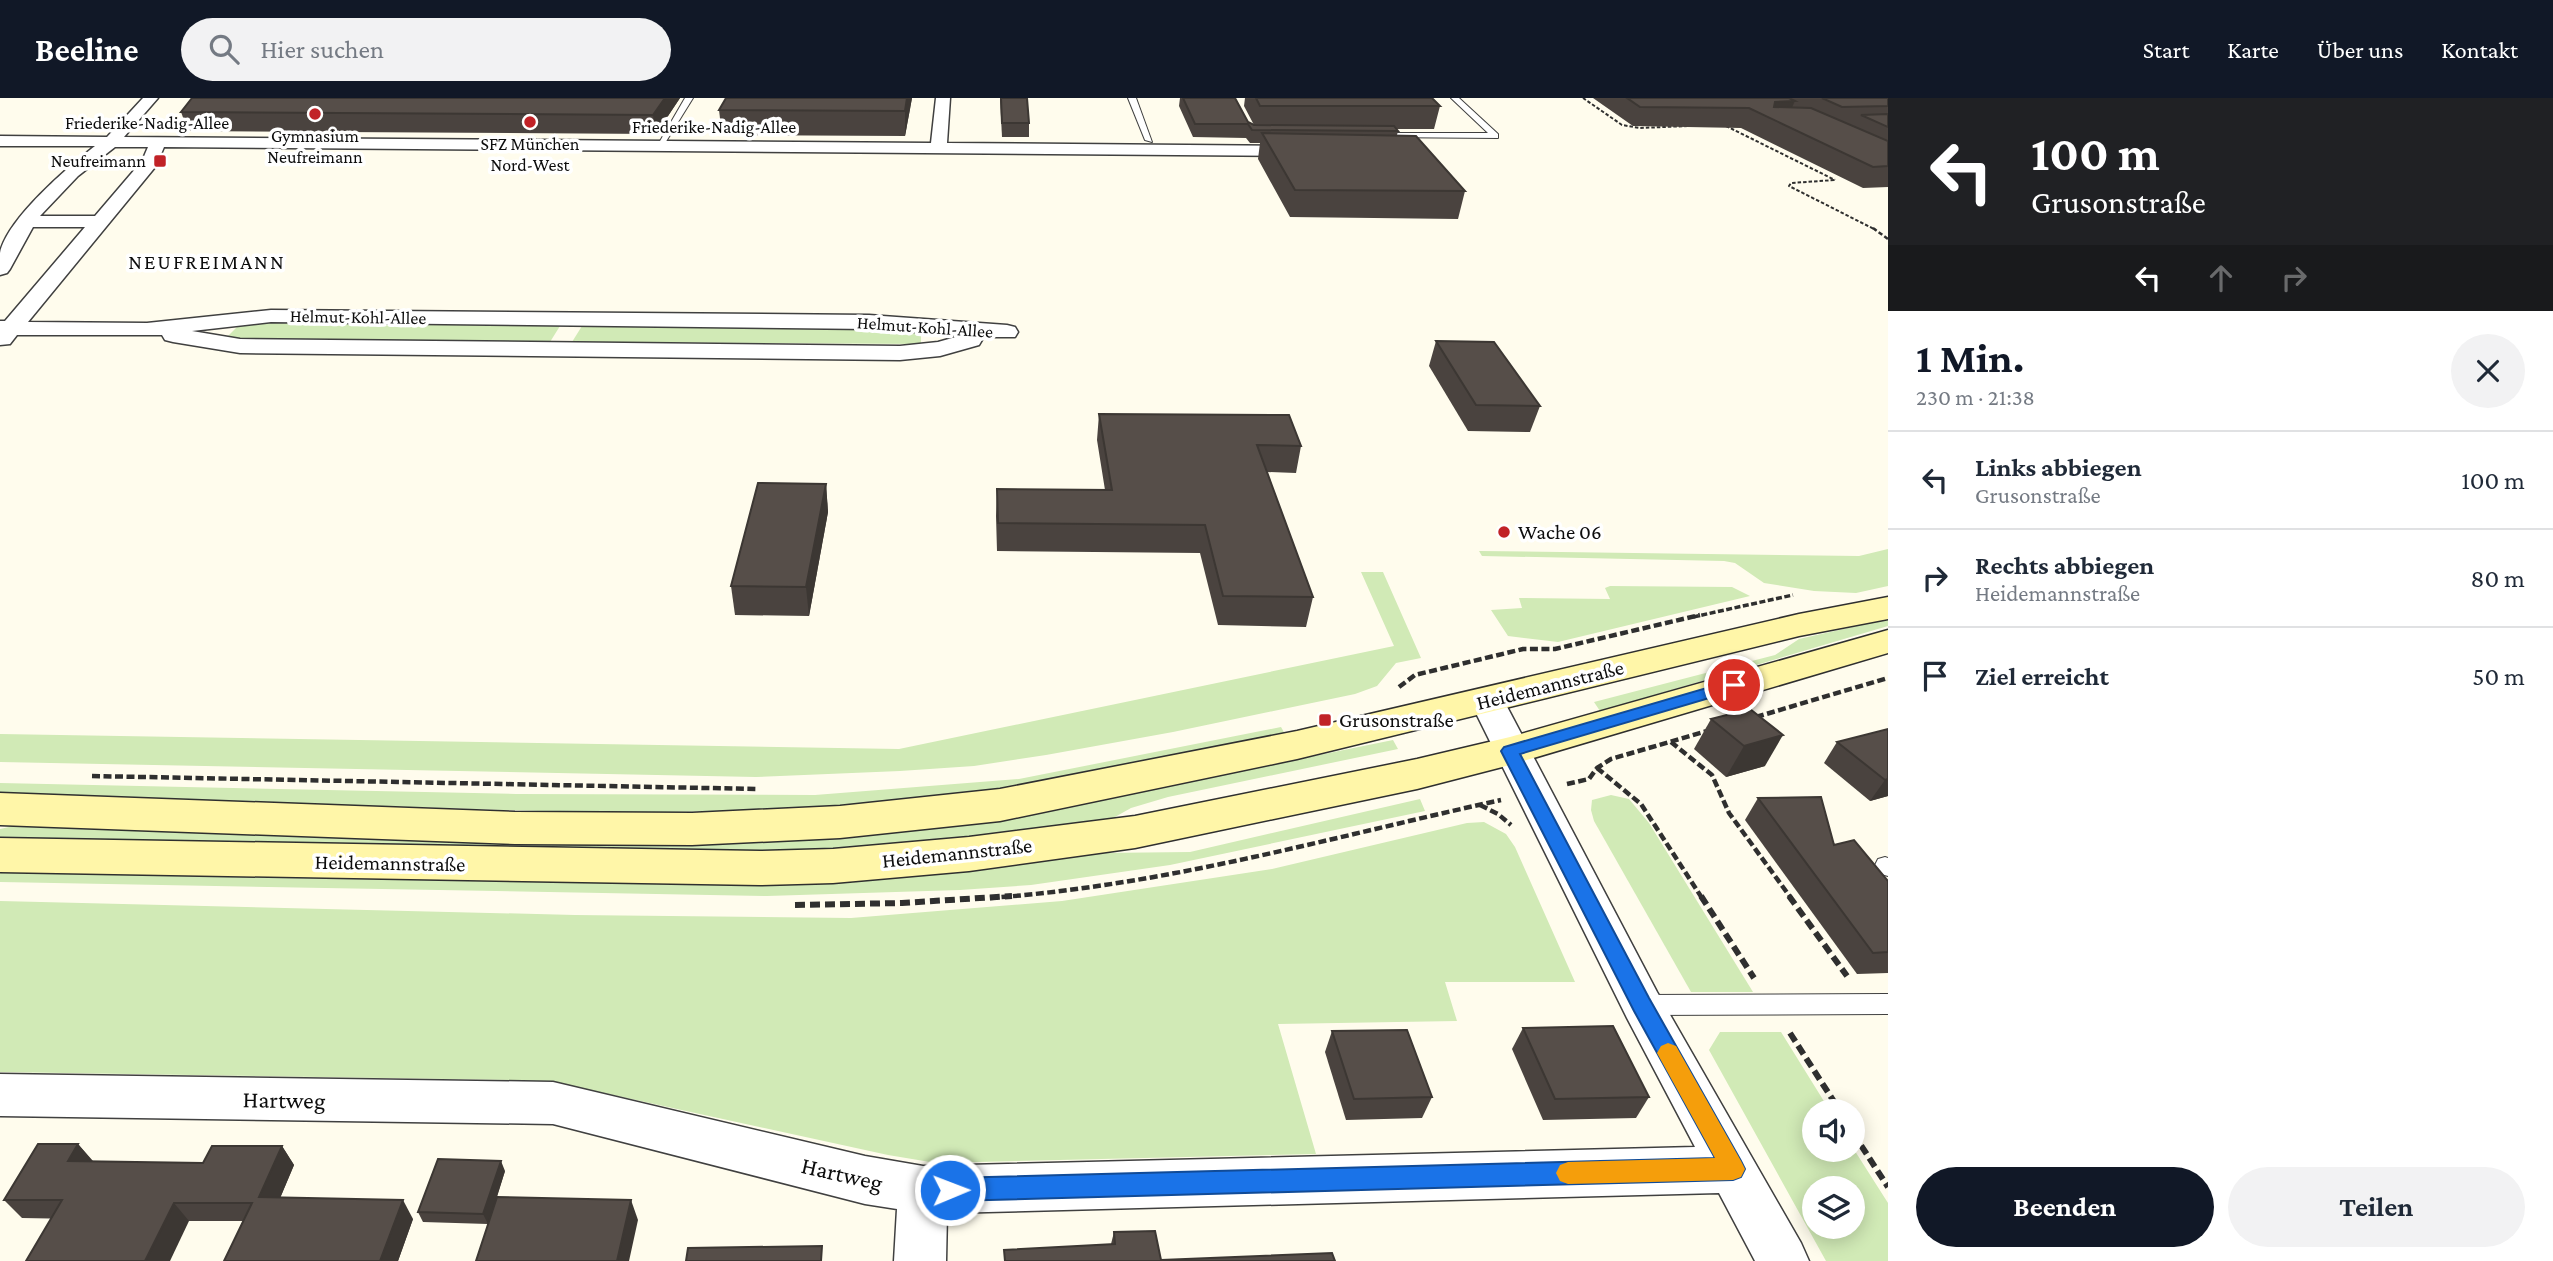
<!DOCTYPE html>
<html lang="de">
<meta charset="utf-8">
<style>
body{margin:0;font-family:"Crimson Pro",serif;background:#f2f2f3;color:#1f2937;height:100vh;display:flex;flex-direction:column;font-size:26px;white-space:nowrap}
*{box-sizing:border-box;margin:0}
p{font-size:23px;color:#747a83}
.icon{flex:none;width:38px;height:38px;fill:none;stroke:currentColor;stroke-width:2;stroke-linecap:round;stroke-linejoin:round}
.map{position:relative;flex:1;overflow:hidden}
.sheet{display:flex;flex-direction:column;background:#fff;width:665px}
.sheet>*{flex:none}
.guide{background:#202124;color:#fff;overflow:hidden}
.tools{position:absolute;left:1802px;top:1001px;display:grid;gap:14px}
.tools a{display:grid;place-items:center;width:63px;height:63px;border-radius:50%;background:#fff;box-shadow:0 4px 18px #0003;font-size:35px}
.pin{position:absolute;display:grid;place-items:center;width:60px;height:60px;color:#fff;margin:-30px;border:4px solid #fff;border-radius:50%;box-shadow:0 2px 7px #0007}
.me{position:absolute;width:77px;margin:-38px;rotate:89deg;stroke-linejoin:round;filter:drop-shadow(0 0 5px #0008)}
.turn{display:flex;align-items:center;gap:24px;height:147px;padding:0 28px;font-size:32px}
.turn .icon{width:91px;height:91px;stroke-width:2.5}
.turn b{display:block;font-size:49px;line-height:60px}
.lanes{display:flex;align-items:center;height:66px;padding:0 28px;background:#0003;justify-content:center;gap:35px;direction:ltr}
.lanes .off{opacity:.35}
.round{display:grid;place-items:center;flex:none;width:74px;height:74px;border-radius:37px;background:#f2f2f3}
.head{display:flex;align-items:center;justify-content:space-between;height:119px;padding:0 28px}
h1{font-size:42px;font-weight:700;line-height:52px;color:#111827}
.action{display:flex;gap:14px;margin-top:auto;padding:14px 28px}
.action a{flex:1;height:80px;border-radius:42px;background:#111827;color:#fff;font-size:28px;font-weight:700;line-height:80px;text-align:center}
.action a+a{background:#f2f2f3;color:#1f2937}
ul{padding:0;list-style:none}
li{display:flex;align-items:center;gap:21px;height:98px;padding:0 28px;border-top:2px solid #e0e1e3}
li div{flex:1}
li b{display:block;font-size:26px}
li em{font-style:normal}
header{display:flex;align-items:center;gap:42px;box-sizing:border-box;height:98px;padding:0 35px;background:#111827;color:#fff}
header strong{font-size:33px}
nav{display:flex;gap:38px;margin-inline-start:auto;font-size:24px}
.search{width:490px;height:63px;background:#f2f2f3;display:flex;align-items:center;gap:18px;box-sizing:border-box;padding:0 24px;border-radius:38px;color:#747a83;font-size:26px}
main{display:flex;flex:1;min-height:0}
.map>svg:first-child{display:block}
.green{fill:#d1eab6;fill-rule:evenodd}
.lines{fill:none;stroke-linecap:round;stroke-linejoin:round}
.lane-casing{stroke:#404040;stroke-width:2}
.street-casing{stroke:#404040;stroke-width:3}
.secondary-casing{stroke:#2f2f2f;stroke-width:3}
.path-far4{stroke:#2f2f2f;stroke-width:2;stroke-dasharray:3.5 2;stroke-linecap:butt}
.path-far3{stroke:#2f2f2f;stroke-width:2.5;stroke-dasharray:4.5 2.5;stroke-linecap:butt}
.path-far2{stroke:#2f2f2f;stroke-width:3.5;stroke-dasharray:6 2.5;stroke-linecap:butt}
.path-far1{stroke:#2f2f2f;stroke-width:4.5;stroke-dasharray:8 3.5;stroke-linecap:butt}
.path{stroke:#2f2f2f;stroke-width:6;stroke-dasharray:10 5;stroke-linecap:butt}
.lane{fill:#fff;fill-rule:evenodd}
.street{fill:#fff;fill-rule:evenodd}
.secondary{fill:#fff6a8;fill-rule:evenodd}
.wall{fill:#4a433f}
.shaded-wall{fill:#3c3733}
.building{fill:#564e49;stroke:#3c3733;stroke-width:2}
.route{fill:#1a73e8;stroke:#114b97;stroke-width:2}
.slow{fill:#f59e0b}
.poi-dot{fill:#c12227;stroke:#fff;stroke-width:2.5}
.labels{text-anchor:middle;stroke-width:7;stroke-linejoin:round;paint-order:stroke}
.far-street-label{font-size:18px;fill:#0d0d0d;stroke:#fff}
.far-poi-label{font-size:18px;fill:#0d0d0d;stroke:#fff}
.far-quarter-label{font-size:21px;letter-spacing:2px;fill:#0d0d0d;stroke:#fff}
.poi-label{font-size:21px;fill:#0d0d0d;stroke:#fff;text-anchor:start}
.street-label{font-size:21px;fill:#0d0d0d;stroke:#fff}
.near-street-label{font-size:24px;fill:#0d0d0d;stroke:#fff}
</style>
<header>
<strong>Beeline</strong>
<div class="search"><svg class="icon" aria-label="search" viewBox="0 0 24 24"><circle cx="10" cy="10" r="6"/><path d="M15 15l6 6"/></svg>Hier suchen</div>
<nav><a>Start</a><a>Karte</a><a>Über uns</a><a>Kontakt</a></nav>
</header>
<main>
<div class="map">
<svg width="1888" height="1163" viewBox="0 0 1888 1163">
<rect width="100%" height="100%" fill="#fffced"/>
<!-- green -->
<g class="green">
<path d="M 269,225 L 560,228 L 550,244 L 247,242 L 226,240 L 239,227 Z"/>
<path d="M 582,228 L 912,232 L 921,235 L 921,246 L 572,244 Z"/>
<path d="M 1888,451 L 1888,488 L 1856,495 L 1814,493 L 1764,485 L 1735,465 L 1724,463 L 1482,458 L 1479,453 L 1859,458 Z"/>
<path d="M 1361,474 L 1383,474 L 1421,560 L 1396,565 L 1377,588 L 1355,596 L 1173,634 L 1046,657 L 974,668 L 900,673 L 756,679 L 0,664 L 0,636 L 899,651 L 1394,548 Z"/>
<path d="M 1610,488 L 1732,489 L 1750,498 L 1558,544 L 1508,538 L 1491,512 L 1522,510 L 1519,500 L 1610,501 L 1605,490 Z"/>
<path d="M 1888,521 L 1888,528 L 1600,613 L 1594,604 L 1775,557 L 1799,541 Z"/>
<path d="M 1281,629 L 1285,636 L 1022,688 L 943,698 L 790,712 L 599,715 L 0,696 L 0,685 L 516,696 L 815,697 L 1019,681 Z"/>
<path d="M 1393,642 L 1398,651 L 1168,699 L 1131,710 L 1106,724 L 960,743 L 764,754 L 0,741 L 0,731 L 36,723 L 1053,711 Z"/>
<path d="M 1611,697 L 1629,701 L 1649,725 L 1753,894 L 1691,894 L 1594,723 L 1591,712 L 1592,702 Z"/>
<path d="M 1420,701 L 1425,713 L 1170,767 L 1031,787 L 960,792 L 767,798 L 0,784 L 0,773 L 761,786 L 971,773 L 1100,755 L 1190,754 Z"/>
<path d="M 1484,724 L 1506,736 L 1515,749 L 1575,884 L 1445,884 L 1457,923 L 1278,926 L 1316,1056 L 936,1065 L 888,1057 L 558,985 L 514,982 L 0,974 L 0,803 L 575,817 L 851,820 L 1062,803 L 1272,771 L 1467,725 Z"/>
<path d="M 1720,934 L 1781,934 L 1830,1013 L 1815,1013 L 1815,1052 L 1853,1052 L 1853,1050 L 1888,1105 L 1888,1163 L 1826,1163 L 1709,952 ZM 1815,1090 L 1853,1090 L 1853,1129 L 1815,1129 Z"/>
</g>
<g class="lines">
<defs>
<g id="lane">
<path d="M 685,0 L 693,0 L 662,50 L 656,50 Z"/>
<path d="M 1128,0 L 1136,0 L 1152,44 L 1145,42 Z"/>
<path d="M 1451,0 L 1459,0 L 1498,36 L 1498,40 L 1376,39 L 1372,37 L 1376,35 L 1488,35 Z"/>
<path d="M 1885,759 L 1888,760 L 1888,778 L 1881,776 L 1875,767 L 1878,761 Z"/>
<path d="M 1888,896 L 1888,916 L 1642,917 L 1634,914 L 1630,907 L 1634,900 L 1642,897 Z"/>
</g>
<g id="street">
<path d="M 143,0 L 158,0 L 124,39 L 931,45 L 936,0 L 950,0 L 947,45 L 1305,48 L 1313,53 L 1305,58 L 164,49 L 156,68 L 28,224 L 147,225 L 271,212 L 869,217 L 1007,227 L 1015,229 L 1018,234 L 1015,239 L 980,239 L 982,242 L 979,247 L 940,258 L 900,262 L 240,255 L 173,244 L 165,242 L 162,237 L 17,237 L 10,246 L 0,247 L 0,223 L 5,223 L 85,129 L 33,129 L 10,171 L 7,175 L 0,177 C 0,170 0,161 0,155 C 7,121 68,69 95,48 L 0,48 L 0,38 L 107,39 ZM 115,49 L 148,49 L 142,63 L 95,118 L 40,118 L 78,78 ZM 271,224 L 869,231 L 963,237 L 938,244 L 900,248 L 240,241 L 192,233 Z"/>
<path d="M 1487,592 L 1499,595 L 1504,603 L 1657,894 L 1801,1145 L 1809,1163 L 1755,1163 L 1719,1095 L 947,1115 L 946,1163 L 894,1163 L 897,1111 L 865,1106 L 553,1026 L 0,1018 L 0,976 L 553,984 L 865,1058 L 923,1068 L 1695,1049 L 1627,920 L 1470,603 L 1475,595 Z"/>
</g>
<g id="secondary">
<path d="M 1888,499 L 1888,521 L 1799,538 L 1297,661 L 1000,723 L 840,740 L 692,747 L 515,746 L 0,727 L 0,695 L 515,714 L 692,715 L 840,708 L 1000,691 L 1297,633 L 1799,516 Z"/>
<path d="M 1888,532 L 1888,555 L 1510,667 L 1417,691 L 1135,750 L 969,773 L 833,785 L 760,787 L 0,774 L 0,740 L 760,753 L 833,751 L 969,739 L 1135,718 L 1417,661 L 1510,639 Z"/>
</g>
</defs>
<!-- lane casing -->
<use href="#lane" class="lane-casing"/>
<!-- street casing -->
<use href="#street" class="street-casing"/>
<!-- secondary casing -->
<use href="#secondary" class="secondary-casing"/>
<!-- path-far4 -->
<g class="path-far4">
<path d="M 1583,0 L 1622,27 L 1640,30 L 1688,28"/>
<path d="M 1726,28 L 1835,82"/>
<path d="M 1834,82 L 1791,85 L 1789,88 L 1876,132"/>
</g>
<!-- path-far3 -->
<path class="path-far3" d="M 1873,130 L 1888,141"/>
<!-- path-far2 -->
<path class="path-far2" d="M 1693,519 L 1793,497"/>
<!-- path-far1 -->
<g class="path-far1">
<path d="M 1399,589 L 1415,577 L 1523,551 L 1555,551 L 1700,517"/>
<path d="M 1756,619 L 1888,580"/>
<path d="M 1671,644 L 1712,677 L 1729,715 L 1791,800"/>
<path d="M 1597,670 L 1641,706 L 1702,800"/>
<path d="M 92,678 L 758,691"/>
<path d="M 1567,686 L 1589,681 L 1597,670 L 1611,661 L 1707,633"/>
<path d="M 1480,707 L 1498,716 L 1511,727"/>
<path d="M 990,800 C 1168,787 1328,740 1501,702"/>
</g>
<!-- path -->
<g class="path">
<path d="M 1701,798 L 1754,880"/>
<path d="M 1789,798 L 1847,878"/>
<path d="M 795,807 L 902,805 L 1012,798"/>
<path d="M 1790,935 L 1840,1013"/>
<path d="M 1853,1035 L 1888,1089"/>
</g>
<!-- lane -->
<use href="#lane" class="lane"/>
<!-- street -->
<use href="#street" class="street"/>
<!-- secondary -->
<use href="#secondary" class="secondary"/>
</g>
<!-- wall -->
<g class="wall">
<path d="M 192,0 L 680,0 L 656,36 L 188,33 L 181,14 Z"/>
<path d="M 726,0 L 912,0 L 905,38 L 722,37 L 719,12 Z"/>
<path d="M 1000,0 L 1027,0 L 1029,25 L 1029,39 L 1002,39 Z"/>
<path d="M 1180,0 L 1235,0 L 1248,24 L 1254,27 L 1244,8 L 1245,0 L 1432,0 L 1440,8 L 1434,31 L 1397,31 L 1398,33 L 1397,37 L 1465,93 L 1458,121 L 1290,119 L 1258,61 L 1260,45 L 1250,45 L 1246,40 L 1193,39 L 1179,8 Z"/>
<path d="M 1593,0 L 1888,0 L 1888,89 L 1863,90 L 1741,30 L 1633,28 Z"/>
<path d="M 1436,243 L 1540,308 L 1530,334 L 1468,333 L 1429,268 Z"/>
<path d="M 1099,316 L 1301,348 L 1296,375 L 1267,374 L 1313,499 L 1306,529 L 1218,527 L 1200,455 L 997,453 L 996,418 L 997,391 L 1105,392 L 1097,342 Z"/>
<path d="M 826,386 L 828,414 L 809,518 L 735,517 L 731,488 Z"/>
<path d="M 1750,611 L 1765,668 L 1726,679 L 1694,651 L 1711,621 Z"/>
<path d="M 1888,631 L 1888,698 L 1870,703 L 1824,665 L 1837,644 Z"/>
<path d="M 1758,700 L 1834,747 L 1888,783 L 1888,875 L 1857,876 L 1745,722 Z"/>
<path d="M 1523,930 L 1649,999 L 1636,1020 L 1543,1022 L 1512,951 Z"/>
<path d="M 1332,933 L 1432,999 L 1422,1020 L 1346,1022 L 1325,954 Z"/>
<path d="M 78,1046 L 93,1063 L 203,1065 L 282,1048 L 294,1067 L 280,1100 L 413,1121 L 398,1163 L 224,1163 L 243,1123 L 189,1123 L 22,1120 L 4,1102 Z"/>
<path d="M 505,1073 L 497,1099 L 638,1122 L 488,1126 L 423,1124 L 418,1114 Z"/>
<path d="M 1114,1134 L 1161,1162 L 1335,1163 L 1004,1163 L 1004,1152 L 1111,1146 Z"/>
</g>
<!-- shaded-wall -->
<g class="shaded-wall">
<path d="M 665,0 L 680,0 L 656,36 L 653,17 Z"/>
<path d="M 907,0 L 912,0 L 905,38 L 905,13 Z"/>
<path d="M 1795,3 L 1786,22 L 1768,20 L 1775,4 Z"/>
<path d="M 826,386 L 828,414 L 809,518 L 806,489 Z"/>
<path d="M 1783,637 L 1765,668 L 1726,679 L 1744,648 Z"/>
<path d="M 1888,681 L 1888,698 L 1870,703 L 1885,682 Z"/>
<path d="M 78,1046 L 94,1065 L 68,1063 Z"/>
<path d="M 282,1048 L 294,1067 L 273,1117 L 259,1099 Z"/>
<path d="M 501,1063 L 505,1073 L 488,1126 L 483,1116 Z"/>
<path d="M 403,1102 L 413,1121 L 398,1163 L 380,1163 Z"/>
<path d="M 631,1102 L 638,1122 L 629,1163 L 617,1163 Z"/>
<path d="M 174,1105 L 189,1123 L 170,1163 L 145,1163 Z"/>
</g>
<!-- building -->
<g class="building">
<path d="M 192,0 L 665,0 L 653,17 L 181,14 Z"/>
<path d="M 726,0 L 907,0 L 905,13 L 719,12 Z"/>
<path d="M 1001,0 L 1027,0 L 1029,25 L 1002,25 Z"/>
<path d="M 1183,0 L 1235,0 L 1248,24 L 1254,27 L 1394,28 L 1398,33 L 1252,32 L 1248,26 L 1195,26 Z"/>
<path d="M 1256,0 L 1432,0 L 1440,8 L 1260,8 Z"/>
<path d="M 1627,0 L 1789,0 L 1795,3 L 1775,4 L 1774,9 L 1811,10 L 1888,43 L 1888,68 L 1873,69 L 1749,10 L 1640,9 Z"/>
<path d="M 1822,0 L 1888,0 L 1888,8 L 1842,9 Z"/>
<path d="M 1888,16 L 1888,29 L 1861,17 Z"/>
<path d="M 1262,35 L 1416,38 L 1465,93 L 1295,92 Z"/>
<path d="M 1436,243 L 1494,244 L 1540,308 L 1476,307 Z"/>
<path d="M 1099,316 L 1289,317 L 1301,348 L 1257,347 L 1313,499 L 1223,498 L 1205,427 L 998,425 L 997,391 L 1112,392 Z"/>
<path d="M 758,385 L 826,386 L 806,489 L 731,488 Z"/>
<path d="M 1750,611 L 1783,637 L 1744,648 L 1711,621 Z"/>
<path d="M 1888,631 L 1888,681 L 1885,682 L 1837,644 Z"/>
<path d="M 1821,699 L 1834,747 L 1854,742 L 1888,783 L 1888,854 L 1873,855 L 1758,700 Z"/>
<path d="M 1613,928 L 1649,999 L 1555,1001 L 1523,930 Z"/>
<path d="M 1407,932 L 1432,999 L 1354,1001 L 1332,933 Z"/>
<path d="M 38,1046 L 78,1046 L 68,1063 L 203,1065 L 212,1048 L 282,1048 L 259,1099 L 403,1102 L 380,1163 L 224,1163 L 252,1105 L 174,1105 L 145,1163 L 26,1163 L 62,1102 L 4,1102 Z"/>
<path d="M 438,1061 L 501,1063 L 483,1116 L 418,1114 Z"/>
<path d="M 497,1099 L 631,1102 L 617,1163 L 476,1163 Z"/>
<path d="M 1155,1133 L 1161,1162 L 1332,1155 L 1335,1163 L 1005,1163 L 1004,1152 L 1115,1146 L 1114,1134 Z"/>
<path d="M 822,1148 L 821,1163 L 686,1163 L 688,1150 Z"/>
</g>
<!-- route -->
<path class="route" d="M 1734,582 L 1742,587 L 1740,591 L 1520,656 L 1649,900 L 1741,1063 L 1745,1071 L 1741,1079 L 1733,1082 L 950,1103 L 942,1100 L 938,1092 L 942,1084 L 950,1080 L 1715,1060 L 1634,913 L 1501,653 L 1504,649 Z"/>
<!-- slow -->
<path class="slow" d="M 1668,945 L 1676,948 L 1741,1063 L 1745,1071 L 1741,1079 L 1733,1082 L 1568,1086 L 1560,1083 L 1556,1075 L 1560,1067 L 1568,1064 L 1715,1060 L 1657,955 L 1661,948 Z"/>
<!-- markers -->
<g class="poi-dot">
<circle cx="315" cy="16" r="7"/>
<circle cx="530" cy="24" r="7"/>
<rect x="153" y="56" width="14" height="14" rx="3.5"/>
<circle cx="1504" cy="434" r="7"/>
<rect x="1318" y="615" width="14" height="14" rx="3.5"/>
</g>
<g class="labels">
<!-- far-street labels -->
<g class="far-street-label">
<text x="147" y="31">Friederike-Nadig-Allee</text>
<text x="714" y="35">Friederike-Nadig-Allee</text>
<text transform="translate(358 219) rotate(1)" y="6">Helmut-Kohl-Allee</text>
<text transform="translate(925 229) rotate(4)" y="6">Helmut-Kohl-Allee</text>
</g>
<!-- far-poi labels -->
<g class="far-poi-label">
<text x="315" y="44">Gymnasium<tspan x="315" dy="21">Neufreimann</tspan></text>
<text x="530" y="52">SFZ München<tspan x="530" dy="21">Nord-West</tspan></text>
<text x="146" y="69" text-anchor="end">Neufreimann</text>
</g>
<!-- far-quarter labels -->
<g class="far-quarter-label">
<text x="207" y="171">NEUFREIMANN</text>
</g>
<!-- poi labels -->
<g class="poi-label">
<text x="1518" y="441">Wache 06</text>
<text x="1339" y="629">Grusonstraße</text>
</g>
<!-- street labels -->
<g class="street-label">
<text transform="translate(1550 587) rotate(-14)" y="7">Heidemannstraße</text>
<text transform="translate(957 755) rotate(-6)" y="7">Heidemannstraße</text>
<text transform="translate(390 765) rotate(1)" y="7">Heidemannstraße</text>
</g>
<!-- near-street labels -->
<g class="near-street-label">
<text transform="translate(284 1002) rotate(1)" y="8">Hartweg</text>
<text transform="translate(842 1076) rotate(13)" y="8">Hartweg</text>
</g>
</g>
</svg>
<div class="tools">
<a><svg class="icon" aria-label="sound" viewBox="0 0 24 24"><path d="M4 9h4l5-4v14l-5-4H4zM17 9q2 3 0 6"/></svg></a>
<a><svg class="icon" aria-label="layers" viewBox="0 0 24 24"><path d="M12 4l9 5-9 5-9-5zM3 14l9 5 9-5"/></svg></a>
</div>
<div class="pin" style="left:1734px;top:587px;background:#d93025"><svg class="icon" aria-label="arrive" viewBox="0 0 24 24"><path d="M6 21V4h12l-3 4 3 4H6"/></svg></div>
<svg class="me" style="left:950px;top:1092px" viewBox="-20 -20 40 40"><circle r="17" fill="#1a73e8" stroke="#fff" stroke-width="3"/><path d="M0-11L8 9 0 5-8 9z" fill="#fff"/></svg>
</div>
<section class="sheet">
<div class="guide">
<div class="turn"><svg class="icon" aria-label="left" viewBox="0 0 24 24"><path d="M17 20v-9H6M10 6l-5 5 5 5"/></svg><div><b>100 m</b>Grusonstraße</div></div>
<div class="lanes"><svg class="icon" aria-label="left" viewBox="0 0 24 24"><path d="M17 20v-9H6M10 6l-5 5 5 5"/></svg><svg class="icon off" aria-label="ahead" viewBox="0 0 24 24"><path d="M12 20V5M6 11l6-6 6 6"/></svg><svg class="icon off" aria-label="right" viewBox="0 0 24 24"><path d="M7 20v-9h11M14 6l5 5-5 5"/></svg></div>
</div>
<div class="head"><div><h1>1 Min.</h1><p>230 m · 21:38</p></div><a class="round"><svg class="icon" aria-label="close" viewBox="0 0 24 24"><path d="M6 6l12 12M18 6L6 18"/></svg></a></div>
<ul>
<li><svg class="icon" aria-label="left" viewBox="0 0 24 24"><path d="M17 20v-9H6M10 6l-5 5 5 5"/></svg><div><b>Links abbiegen</b><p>Grusonstraße</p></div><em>100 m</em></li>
<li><svg class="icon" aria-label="right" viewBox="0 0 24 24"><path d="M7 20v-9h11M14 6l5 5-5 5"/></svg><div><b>Rechts abbiegen</b><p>Heidemannstraße</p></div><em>80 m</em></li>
<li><svg class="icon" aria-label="arrive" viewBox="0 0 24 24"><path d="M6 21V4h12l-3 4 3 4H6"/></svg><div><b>Ziel erreicht</b></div><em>50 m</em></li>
</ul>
<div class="action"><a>Beenden</a><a>Teilen</a></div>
</section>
</main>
